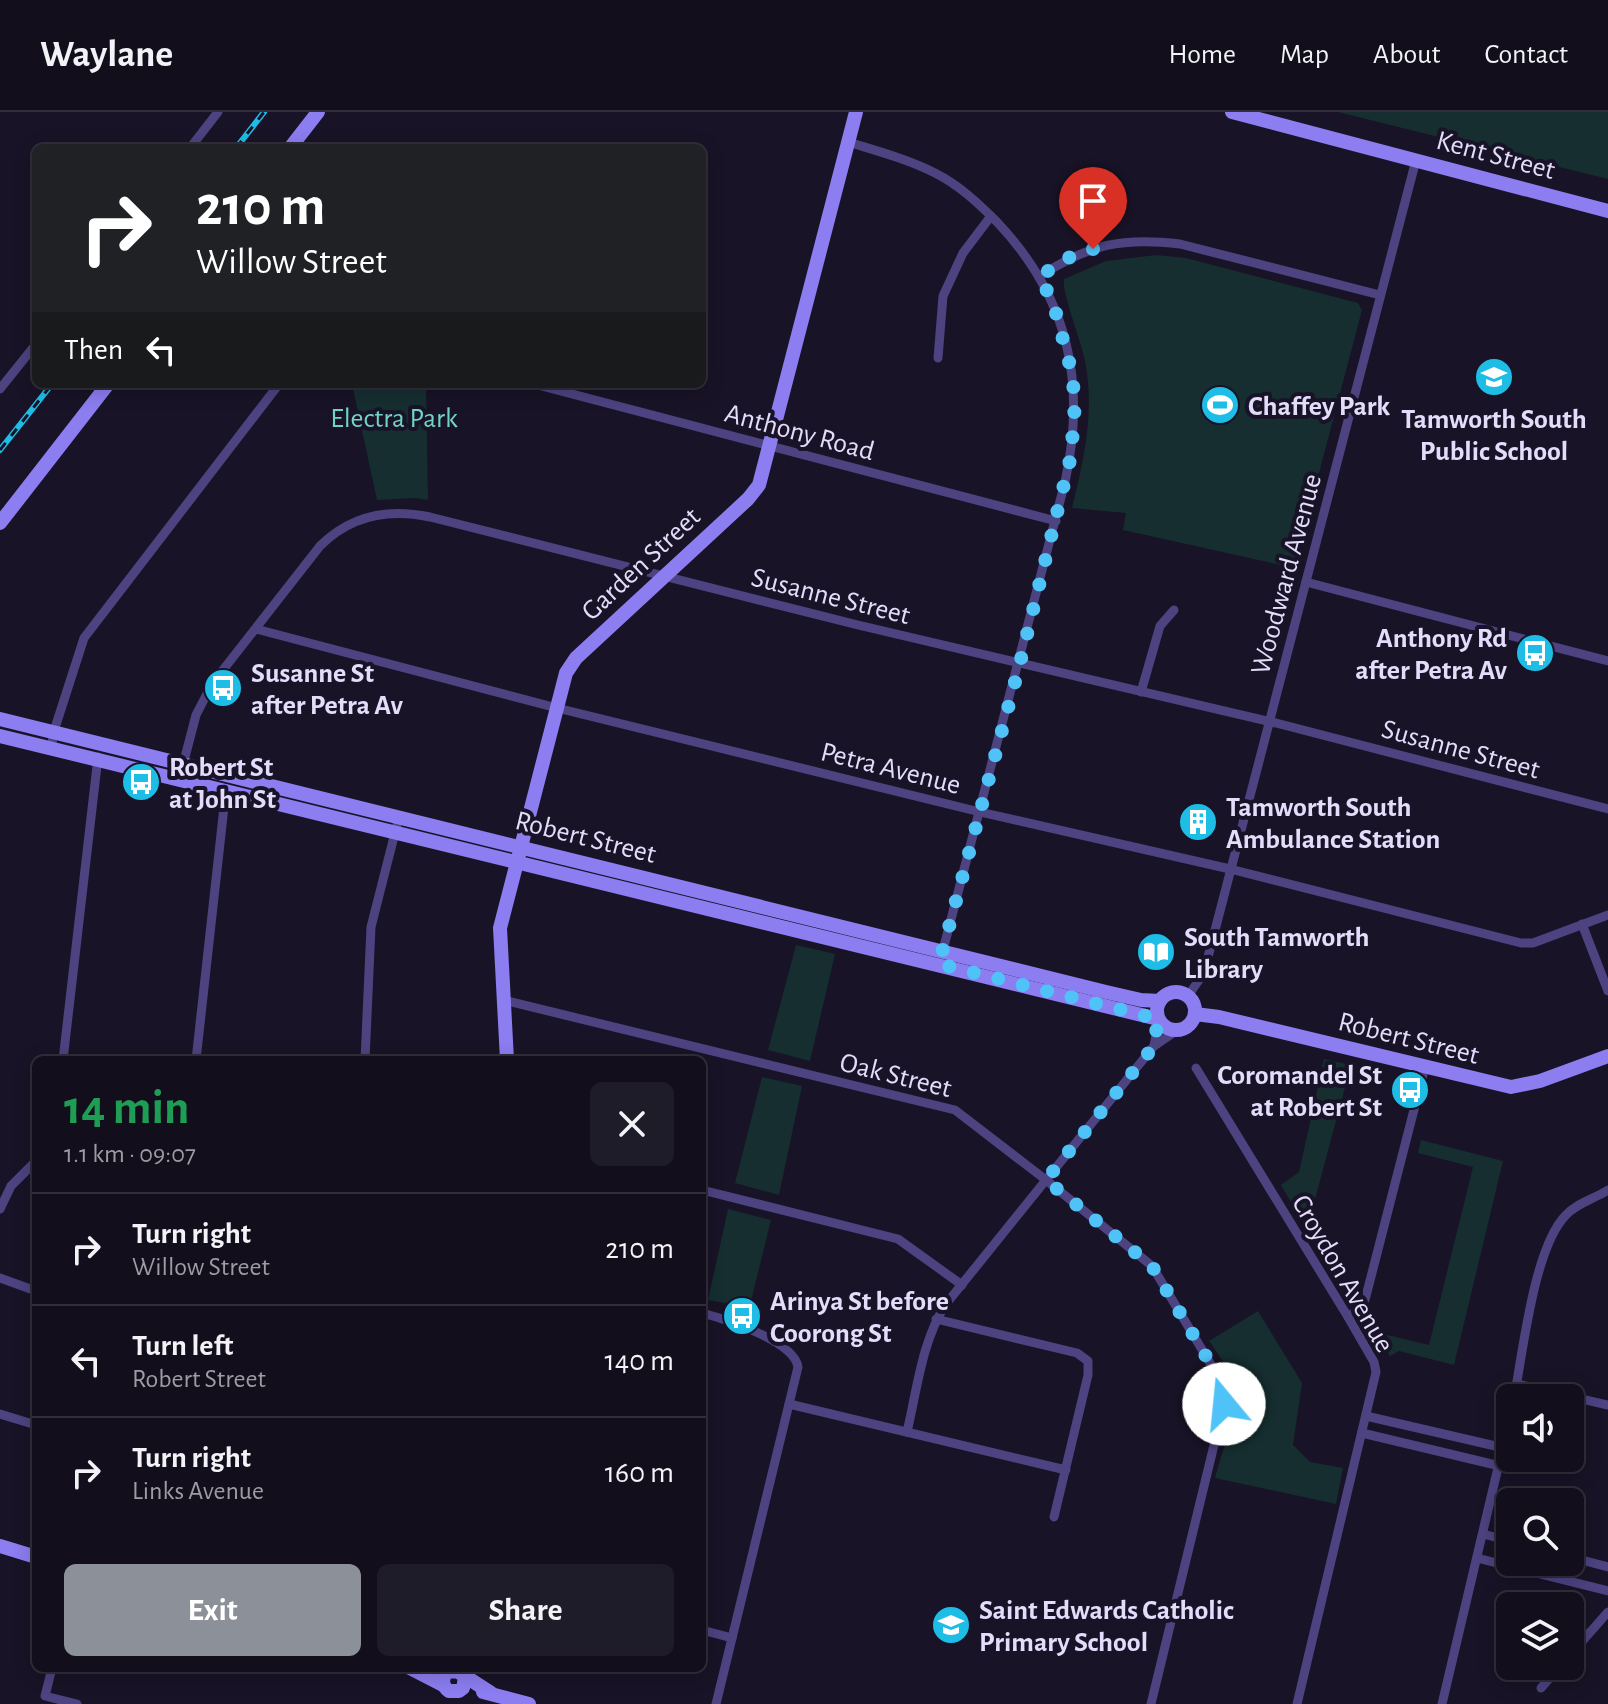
<!DOCTYPE html>
<meta charset="utf-8">
<style>
body{margin:0;font-family:"Alegreya Sans",sans-serif;background:#1f1c29;color:#f1f3f6;height:100vh;display:flex;flex-direction:column;font-size:30px;white-space:nowrap}
*{box-sizing:border-box;margin:0}
p{font-size:26px;color:#9c9ca3}
.icon{flex:none;width:44px;height:44px;fill:none;stroke:currentColor;stroke-width:2;stroke-linecap:round;stroke-linejoin:round}
.map{position:relative;flex:1;overflow:hidden}
.drawer{position:absolute;left:32px;top:944px;width:674px;height:616px;display:flex;flex-direction:column;background:#120e1c;border-radius:12px;box-shadow:0 4px 20px #0003,0 0 0 2px #312e3b}
.drawer>*{flex:none}
.banner{position:absolute;left:32px;top:32px;width:674px;height:244px;border-radius:12px;box-shadow:0 4px 20px #0003,0 0 0 2px #312e3b;background:#202124;color:#fff;overflow:hidden}
.controls{position:absolute;left:1496px;top:1272px;display:grid;gap:16px}
.controls a{display:grid;place-items:center;width:88px;height:88px;border-radius:12px;background:#120e1c;box-shadow:0 4px 20px #0003,0 0 0 2px #312e3b;font-size:40px}
.pin{position:absolute;display:grid;place-items:center;width:68px;height:68px;color:#fff;margin:-82px -34px;border-radius:50% 50% 50% 0;rotate:-45deg;box-shadow:0 0 8px #0007}
.pin .icon{rotate:45deg}
.me{position:absolute;width:88px;margin:-44px;rotate:343deg;stroke-linejoin:round;filter:drop-shadow(0 0 6px #0008)}
.turn{display:flex;align-items:center;gap:28px;height:168px;padding:0 32px;font-size:36px}
.turn .icon{width:104px;height:104px;stroke-width:2.5}
.turn b{display:block;font-size:56px;line-height:68px}
.then{display:flex;align-items:center;height:76px;padding:0 32px;background:#0003;gap:16px;font-size:30px}
.round{display:grid;place-items:center;flex:none;width:84px;height:84px;border-radius:12px;background:#1f1c29}
.headline{display:flex;align-items:center;justify-content:space-between;height:136px;padding:0 32px}
h1{font-size:48px;font-weight:600;line-height:60px;color:#1e9e55}
.primary-button{display:flex;gap:16px;margin-top:auto;padding:16px 32px}
.primary-button a{flex:1;height:92px;border-radius:12px;background:#8c9099;color:#fff;font-size:32px;font-weight:600;line-height:92px;text-align:center}
.primary-button a+a{background:#1f1c29;color:#f1f3f6}
ul{padding:0;list-style:none}
li{display:flex;align-items:center;gap:24px;height:112px;padding:0 32px;border-top:2px solid #312e3b}
li div{flex:1}
li b{display:block;font-size:30px}
li em{font-style:normal}
header{display:flex;align-items:center;gap:48px;box-sizing:border-box;height:112px;padding:0 40px;background:#120e1c;border-bottom:2px solid #312e3b}
header strong{font-size:38px}
nav{display:flex;gap:44px;margin-inline-start:auto;font-size:28px}
.map>svg:first-child{display:block}
.green{fill:#162e30}
.lines{fill:none;stroke-linecap:round;stroke-linejoin:round}
.street{stroke:#4c4380;stroke-width:9}
.secondary{stroke:#8c7df0;stroke-width:14}
.rail-casing{stroke:#1dbde6;stroke-width:6}
.rail{stroke:#181326;stroke-width:3;stroke-dasharray:9;stroke-linecap:butt}
.route{stroke:#4fc3f7;stroke-width:14;stroke-dasharray:0 25.2}
.labels{text-anchor:middle;stroke-width:8;stroke-linejoin:round;paint-order:stroke}
.street-label{font-size:28px;fill:#e3dcfb;stroke:#181326}
.poi-label{font-size:28px;font-weight:bold;fill:#e3dcfb;stroke:#181326;text-anchor:start}
.park-label{font-size:28px;fill:#6fd4c5;stroke:#181326}
</style>
<header>
<strong>Waylane</strong>
<nav><a>Home</a><a>Map</a><a>About</a><a>Contact</a></nav>
</header>
<div class="map">
<svg width="1608" height="1592" viewBox="0 0 1608 1592">
<rect width="100%" height="100%" fill="#181326"/>
<!-- green -->
<g class="green">
<path d="M 1338,0 L 1608,0 L 1608,67 Z"/>
<path d="M 1156,143 L 1186,146 L 1358,191 L 1362,198 L 1294,456 L 1123,418 L 1126,401 L 1072,396 C 1084,346 1095,300 1085,249 C 1082,231 1061,179 1064,167 L 1106,149 Z"/>
<path d="M 352,272 L 426,272 L 428,388 L 414,386 L 377,388 Z"/>
<path d="M 796,833 L 835,842 L 810,949 L 768,938 Z"/>
<path d="M 1324,947 L 1351,953 L 1307,1117 L 1281,1073 L 1299,1060 Z"/>
<path d="M 762,965 L 802,974 L 779,1083 L 735,1071 Z"/>
<path d="M 1421,1028 L 1503,1049 L 1454,1253 L 1399,1239 L 1390,1244 L 1375,1220 L 1429,1233 L 1473,1055 L 1418,1041 Z"/>
<path d="M 728,1097 L 771,1108 L 748,1201 L 730,1192 L 708,1188 Z"/>
<path d="M 1258,1199 L 1302,1271 L 1293,1333 L 1310,1350 L 1343,1356 L 1336,1392 L 1215,1366 C 1223,1335 1243,1292 1229,1261 C 1224,1250 1216,1239 1209,1229 Z"/>
</g>
<g class="lines">
<!-- street -->
<g class="street">
<path d="M 848,30 C 877,39 907,47 935,61 C 959,73 978,91 997,110 C 1068,185 1087,270 1065,370 L 942,842"/>
<path d="M 190,36 L 218,0"/>
<path d="M 1040,164 C 1090,132 1122,125 1180,132 L 1380,183"/>
<path d="M 938,246 L 943,184 L 963,141 L 991,104"/>
<path d="M 534,272 L 1056,409"/>
<path d="M 0,277 L 36,232"/>
<path d="M 1306,470 L 1608,549"/>
<path d="M 256,517 L 557,596 L 980,700 L 1230,757 L 1521,831 L 1533,831 L 1608,803"/>
<path d="M 1141,580 L 1160,514 L 1174,498"/>
<path d="M 51,637 L 54,619 L 84,526 L 279,272"/>
<path d="M 179,668 L 196,603 L 212,572 L 320,434 C 351,403 388,396 430,405 L 858,513 L 1276,611 L 1608,697"/>
<path d="M 1582,812 L 1608,879"/>
<path d="M 1188,884 L 1201,865 L 1208,845 L 1416,48"/>
<path d="M 503,888 L 955,998 L 1046,1068 L 1152,1154 L 1222,1271 L 1224,1292 L 1151,1592"/>
<path d="M 1154,934 L 1159,909"/>
<path d="M 63,948 L 98,645"/>
<path d="M 196,948 L 226,677"/>
<path d="M 365,948 L 371,815 L 399,705"/>
<path d="M 1196,956 L 1348,1205 L 1374,1250 L 1376,1260 L 1297,1592"/>
<path d="M 702,1078 L 898,1127 L 962,1173"/>
<path d="M 0,1097 L 11,1074 L 36,1049"/>
<path d="M 0,1166 L 36,1179"/>
<path d="M 702,1201 C 725,1207 794,1229 798,1255 L 716,1592"/>
<path d="M 1348,1205 L 1359,1197 L 1365,1188 L 1425,955"/>
<path d="M 936,1207 L 1077,1241 L 1088,1249 L 1088,1263 L 1054,1405"/>
<path d="M 1517,1272 L 1608,1293"/>
<path d="M 1514,1286 C 1523,1240 1534,1135 1566,1103 C 1577,1091 1594,1087 1608,1078"/>
<path d="M 789,1292 L 1066,1358"/>
<path d="M 0,1302 L 36,1313"/>
<path d="M 1366,1304 L 1504,1336"/>
<path d="M 907,1320 C 917,1278 922,1228 946,1192 L 1154,934 L 1176,919"/>
<path d="M 1362,1321 L 1500,1354"/>
<path d="M 1483,1422 L 1510,1429"/>
<path d="M 1570,1445 L 1608,1455"/>
<path d="M 1477,1446 L 1608,1479"/>
<path d="M 702,1518 L 732,1526"/>
<path d="M 1570,1543 L 1608,1500"/>
<path d="M 52,1556 L 45,1584 L 77,1592"/>
<path d="M 1541,1576 L 1560,1554"/>
<path d="M 1442,1592 L 1510,1305"/>
</g>
<!-- secondary -->
<g class="secondary">
<path d="M 1232,0 L 1608,99"/>
<path d="M 290,36 L 318,0"/>
<path d="M 0,411 L 108,272"/>
<path d="M 0,607 L 1106,880 L 1141,888 L 1160,889"/>
<path d="M 0,624 L 1158,907"/>
<circle cx="1176" cy="899" r="19"/>
<path d="M 1195,902 L 1219,905 L 1511,975 L 1540,969 L 1608,944"/>
<path d="M 507,948 L 500,816 L 566,561 L 576,546 L 748,387 L 759,373 L 856,0"/>
<path d="M 0,1434 L 36,1445"/>
<path d="M 410,1556 L 443,1573"/>
<path d="M 465,1566 L 463,1576 L 459,1579 L 449,1579 C 442,1574 441,1567 447,1560 L 457,1559 L 491,1581"/>
<path d="M 483,1580 L 529,1592"/>
</g>
<defs>
<g id="rail">
<path d="M 236,36 L 264,0"/>
<path d="M 0,338 L 52,272"/>
</g>
</defs>
<!-- rail casing -->
<use href="#rail" class="rail-casing"/>
<!-- rail -->
<use href="#rail" class="rail"/>
</g>
<g class="lines">
<!-- route -->
<path class="route" d="M 1093,137 L 1068,146 L 1040,164 L 1054,194 L 1072,261 L 1075,292 L 1071,344 L 1018,559 L 939,852 L 1158,907 L 1154,934 L 1046,1068 L 1152,1154 L 1222,1271 L 1224,1292"/>
</g>
<!-- icons -->
<defs>
<symbol id="school-disc" viewBox="-11 -11 22 22"><circle r="9.5" fill="#1dbde6" stroke="#181326"/><path d="M0-5L7-2L0 1L-7-2ZM-4 1L0 2.5L4 1V4Q0 6-4 4Z" fill="#fff"/></symbol>
<symbol id="stadium-disc" viewBox="-11 -11 22 22"><circle r="9.5" fill="#1dbde6" stroke="#181326"/><path d="M0-5a6.5 5 0 1 0 0 10a6.5 5 0 1 0 0-10ZM-3.5-1.8h7v3.6h-7Z" fill="#fff"/></symbol>
<symbol id="bus-disc" viewBox="-11 -11 22 22"><circle r="9.5" fill="#1dbde6" stroke="#181326"/><path d="M-5-6H5V4H4V6H2V4H-2V6H-4V4H-5ZM-3.5-4V0h7V-4ZM-3.5 1.2v1.5H-2V1.2ZM2 1.2v1.5H3.5V1.2Z" fill="#fff"/></symbol>
<symbol id="building-disc" viewBox="-11 -11 22 22"><circle r="9.5" fill="#1dbde6" stroke="#181326"/><path d="M-4-6H4V6H1V3H-1V6H-4ZM-2.5-4.3h1.7v1.8h-1.7ZM.8-4.3h1.7v1.8H.8ZM-2.5-1h1.7V.8h-1.7ZM.8-1h1.7V.8H.8Z" fill="#fff"/></symbol>
<symbol id="library-disc" viewBox="-11 -11 22 22"><circle r="9.5" fill="#1dbde6" stroke="#181326"/><path d="M-6-4Q-3-5.5-.7-3.5V5Q-3 3-6 4ZM6-4Q3-5.5 .7-3.5V5Q3 3 6 4Z" fill="#fff"/></symbol>
</defs>
<g fill-rule="evenodd">
<use href="#school-disc" x="1472" y="243" width="44" height="44"/>
<use href="#stadium-disc" x="1198" y="271" width="44" height="44"/>
<use href="#bus-disc" x="1513" y="519" width="44" height="44"/>
<use href="#bus-disc" x="201" y="554" width="44" height="44"/>
<use href="#bus-disc" x="119" y="648" width="44" height="44"/>
<use href="#building-disc" x="1176" y="688" width="44" height="44"/>
<use href="#library-disc" x="1134" y="818" width="44" height="44"/>
<use href="#bus-disc" x="1388" y="956" width="44" height="44"/>
<use href="#bus-disc" x="720" y="1182" width="44" height="44"/>
<use href="#school-disc" x="929" y="1491" width="44" height="44"/>
</g>
<g class="labels">
<!-- street labels -->
<g class="street-label">
<text transform="translate(1496 42) rotate(15)" y="10">Kent Street</text>
<text transform="translate(800 319) rotate(15)" y="10">Anthony Road</text>
<text transform="translate(640 451) rotate(-43)" y="10">Garden Street</text>
<text transform="translate(1285 462) rotate(-75)" y="10">Woodward Avenue</text>
<text transform="translate(831 483) rotate(14)" y="10">Susanne Street</text>
<text transform="translate(1461 636) rotate(15)" y="10">Susanne Street</text>
<text transform="translate(891 655) rotate(14)" y="10">Petra Avenue</text>
<text transform="translate(586 724) rotate(14)" y="10">Robert Street</text>
<text transform="translate(1409 925) rotate(14)" y="10">Robert Street</text>
<text transform="translate(896 962) rotate(14)" y="10">Oak Street</text>
<text transform="translate(1344 1161) rotate(60)" y="10">Croydon Avenue</text>
</g>
<!-- poi labels -->
<g class="poi-label">
<text x="1248" y="303">Chaffey Park</text>
<text x="1494" y="316" text-anchor="middle">Tamworth South<tspan x="1494" dy="32">Public School</tspan></text>
<text x="1507" y="535" text-anchor="end">Anthony Rd<tspan x="1507" dy="32">after Petra Av</tspan></text>
<text x="251" y="570">Susanne St<tspan x="251" dy="32">after Petra Av</tspan></text>
<text x="169" y="664">Robert St<tspan x="169" dy="32">at John St</tspan></text>
<text x="1226" y="704">Tamworth South<tspan x="1226" dy="32">Ambulance Station</tspan></text>
<text x="1184" y="834">South Tamworth<tspan x="1184" dy="32">Library</tspan></text>
<text x="1382" y="972" text-anchor="end">Coromandel St<tspan x="1382" dy="32">at Robert St</tspan></text>
<text x="770" y="1198">Arinya St before<tspan x="770" dy="32">Coorong St</tspan></text>
<text x="979" y="1507">Saint Edwards Catholic<tspan x="979" dy="32">Primary School</tspan></text>
</g>
<!-- park labels -->
<g class="park-label">
<text x="394" y="315">Electra Park</text>
</g>
</g>
</svg>
<div class="controls">
<a><svg class="icon" aria-label="sound" viewBox="0 0 24 24"><path d="M4 9h4l5-4v14l-5-4H4zM17 9q2 3 0 6"/></svg></a>
<a><svg class="icon" aria-label="search" viewBox="0 0 24 24"><circle cx="10" cy="10" r="6"/><path d="M15 15l6 6"/></svg></a>
<a><svg class="icon" aria-label="layers" viewBox="0 0 24 24"><path d="M12 4l9 5-9 5-9-5zM3 14l9 5 9-5"/></svg></a>
</div>
<div class="pin" style="left:1093px;top:137px;background:#d93025"><svg class="icon" aria-label="arrive" viewBox="0 0 24 24"><path d="M6 21V4h12l-3 4 3 4H6"/></svg></div>
<svg class="me" style="left:1224px;top:1292px" viewBox="-20 -20 40 40"><circle r="19" fill="#fff"/><path d="M0-13L10 11 0 6-10 11z" fill="#4fc3f7"/></svg>
<div class="banner">
<div class="turn"><svg class="icon" aria-label="right" viewBox="0 0 24 24"><path d="M7 20v-9h11M14 6l5 5-5 5"/></svg><div><b>210 m</b>Willow Street</div></div>
<div class="then">Then<svg class="icon" aria-label="left" viewBox="0 0 24 24"><path d="M17 20v-9H6M10 6l-5 5 5 5"/></svg></div>
</div>
<section class="drawer">
<div class="headline"><div><h1>14 min</h1><p>1.1 km · 09:07</p></div><a class="round"><svg class="icon" aria-label="close" viewBox="0 0 24 24"><path d="M6 6l12 12M18 6L6 18"/></svg></a></div>
<ul>
<li><svg class="icon" aria-label="right" viewBox="0 0 24 24"><path d="M7 20v-9h11M14 6l5 5-5 5"/></svg><div><b>Turn right</b><p>Willow Street</p></div><em>210 m</em></li>
<li><svg class="icon" aria-label="left" viewBox="0 0 24 24"><path d="M17 20v-9H6M10 6l-5 5 5 5"/></svg><div><b>Turn left</b><p>Robert Street</p></div><em>140 m</em></li>
<li><svg class="icon" aria-label="right" viewBox="0 0 24 24"><path d="M7 20v-9h11M14 6l5 5-5 5"/></svg><div><b>Turn right</b><p>Links Avenue</p></div><em>160 m</em></li>
</ul>
<div class="primary-button"><a>Exit</a><a>Share</a></div>
</section>
</div>
